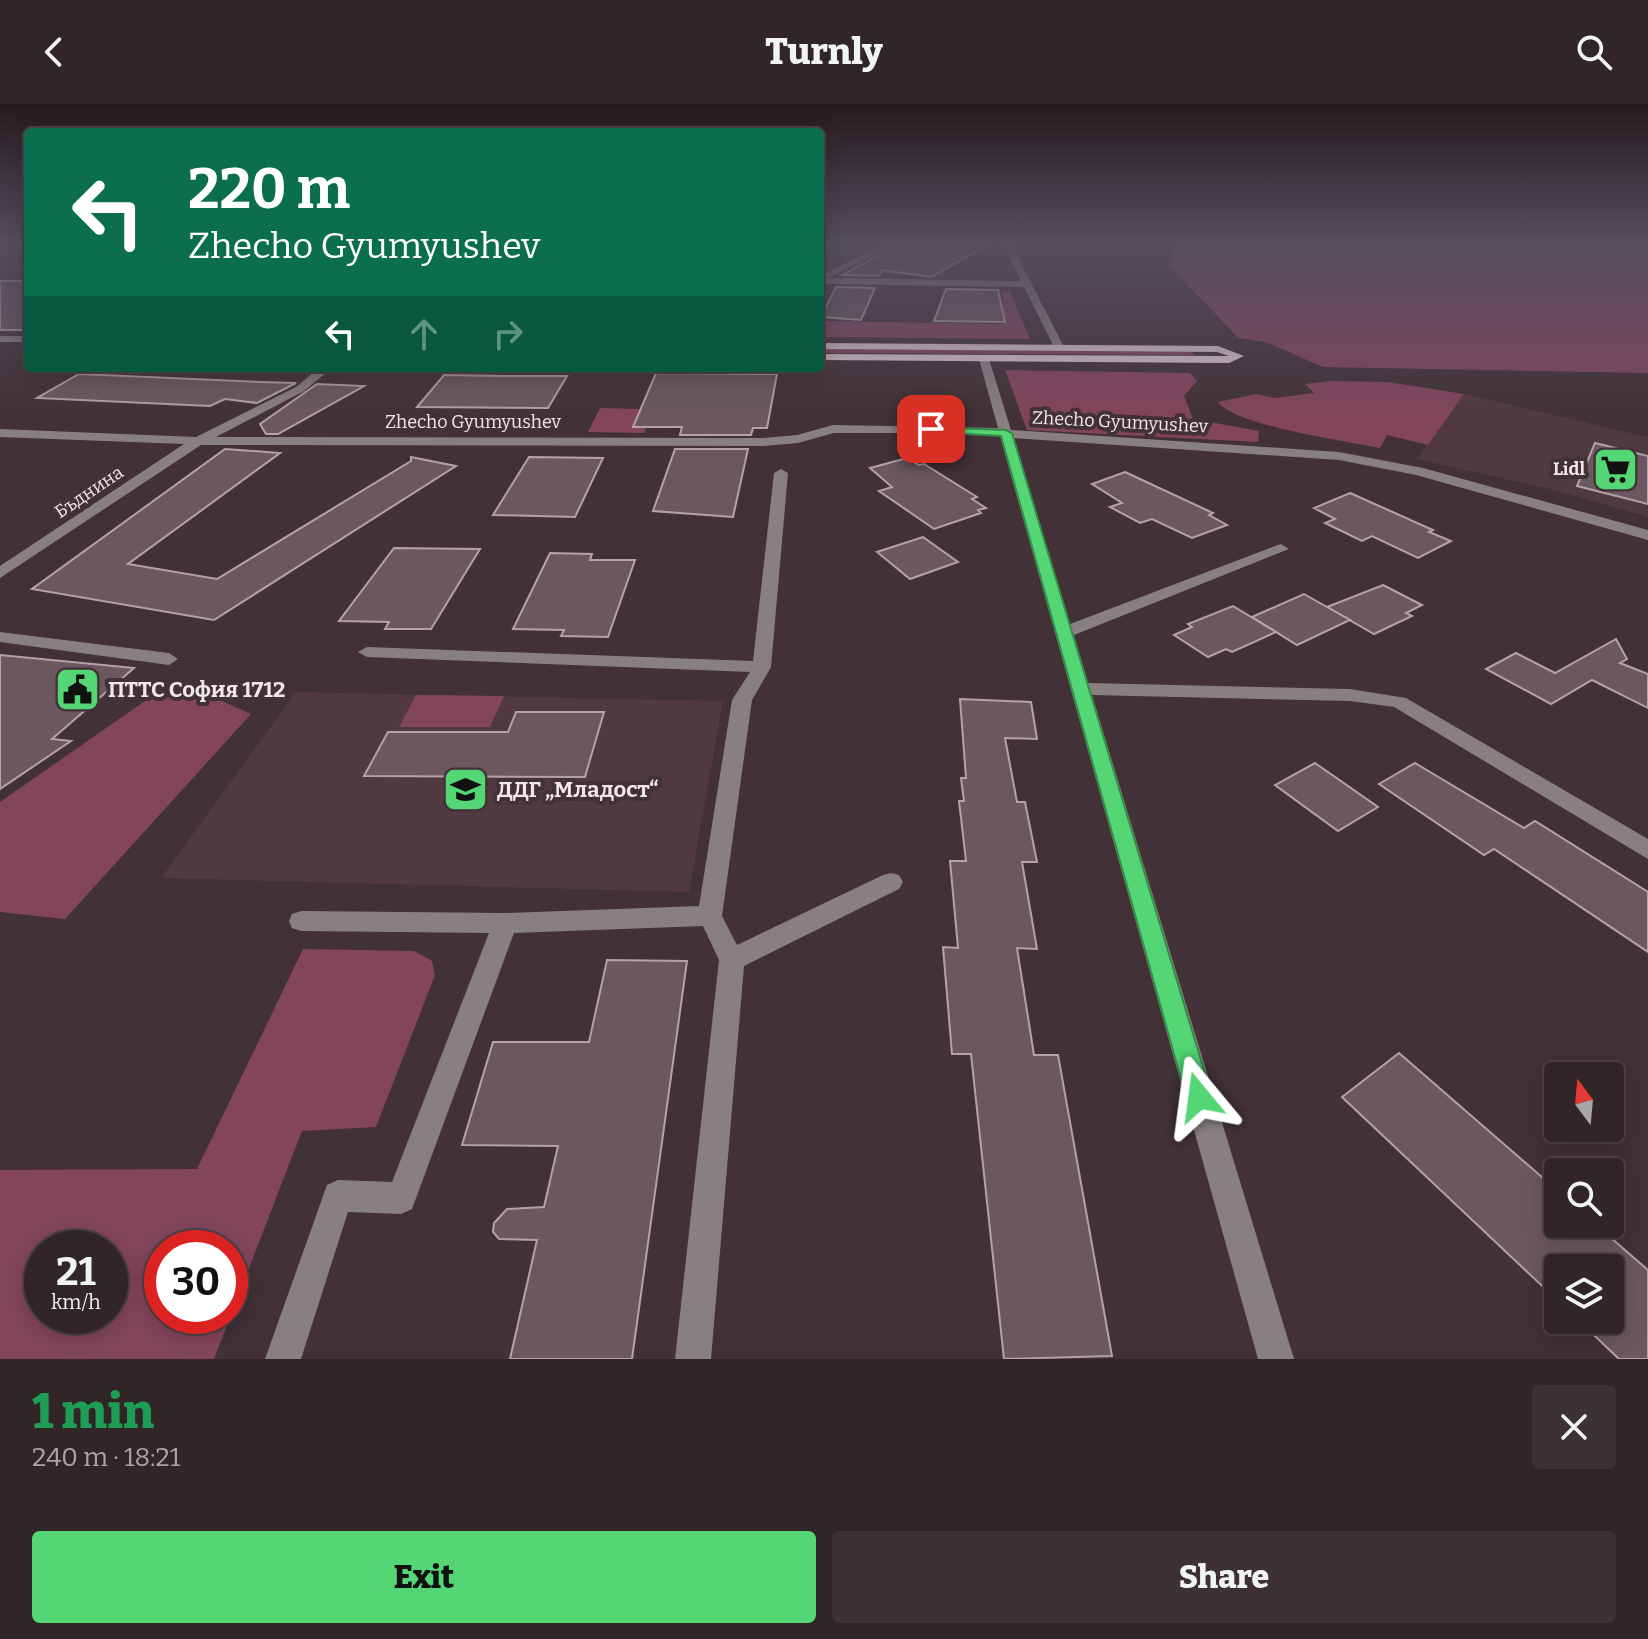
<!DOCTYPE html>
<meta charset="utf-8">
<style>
body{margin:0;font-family:Bitter,serif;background:#3d3134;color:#f1f3f6;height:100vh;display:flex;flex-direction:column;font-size:30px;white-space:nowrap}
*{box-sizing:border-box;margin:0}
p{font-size:26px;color:#a8a5a8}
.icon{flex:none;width:44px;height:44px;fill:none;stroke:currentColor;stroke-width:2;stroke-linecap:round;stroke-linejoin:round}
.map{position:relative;height:1255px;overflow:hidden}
.drawer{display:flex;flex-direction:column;background:#322528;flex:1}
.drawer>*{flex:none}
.hud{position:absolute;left:24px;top:24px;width:800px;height:244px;border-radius:8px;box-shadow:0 4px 20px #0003,0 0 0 2px #4d4245;background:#0b6e4f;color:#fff;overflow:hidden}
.needle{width:52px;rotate:344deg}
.buttons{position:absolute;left:1544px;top:958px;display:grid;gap:16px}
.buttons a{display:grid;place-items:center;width:80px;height:80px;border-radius:8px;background:#322528;box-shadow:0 4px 20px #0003,0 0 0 2px #4d4245;font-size:40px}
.speed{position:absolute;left:24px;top:1126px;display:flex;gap:16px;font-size:40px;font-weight:700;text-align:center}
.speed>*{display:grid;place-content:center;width:104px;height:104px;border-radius:50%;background:#322528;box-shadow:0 4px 20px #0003,0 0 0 2px #4d4245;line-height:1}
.speed small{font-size:20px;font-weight:400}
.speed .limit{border:12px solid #d22;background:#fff;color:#111}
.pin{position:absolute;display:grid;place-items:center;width:68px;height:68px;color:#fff;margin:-34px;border-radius:16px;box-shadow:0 4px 12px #0006}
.me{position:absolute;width:88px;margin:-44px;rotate:344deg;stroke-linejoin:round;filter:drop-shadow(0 0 6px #0008)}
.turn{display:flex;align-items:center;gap:28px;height:168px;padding:0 32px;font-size:36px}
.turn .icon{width:104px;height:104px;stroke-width:2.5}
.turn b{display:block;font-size:56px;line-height:68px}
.lanes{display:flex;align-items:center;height:76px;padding:0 32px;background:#0003;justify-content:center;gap:40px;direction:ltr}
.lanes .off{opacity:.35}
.round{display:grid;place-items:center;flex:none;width:84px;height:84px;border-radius:8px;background:#3d3134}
.summary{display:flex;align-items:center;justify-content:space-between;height:136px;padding:0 32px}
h1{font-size:48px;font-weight:800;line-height:60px;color:#1e9e55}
.action{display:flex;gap:16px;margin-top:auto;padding:16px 32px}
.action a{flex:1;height:92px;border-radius:8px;background:#53d673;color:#111;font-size:32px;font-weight:800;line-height:92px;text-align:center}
.action a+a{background:#3d3134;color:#f1f3f6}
header{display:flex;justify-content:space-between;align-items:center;height:104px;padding:0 32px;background:#322528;font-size:36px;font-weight:800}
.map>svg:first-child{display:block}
.built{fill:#503940}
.green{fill:#82455b;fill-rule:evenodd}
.building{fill:#6b585e;stroke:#b6a1a7;stroke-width:2}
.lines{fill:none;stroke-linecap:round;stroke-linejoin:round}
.minor{fill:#887f81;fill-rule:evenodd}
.major{fill:#dac7cc;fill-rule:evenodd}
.route{fill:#53d673;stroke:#368b4b;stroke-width:2}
.labels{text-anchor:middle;stroke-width:8;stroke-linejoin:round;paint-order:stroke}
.far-street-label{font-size:18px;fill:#f2e7ea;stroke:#423136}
.far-poi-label{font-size:18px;font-weight:bold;fill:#f2e7ea;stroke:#423136;text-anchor:end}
.poi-label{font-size:22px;font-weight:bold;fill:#f2e7ea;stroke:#423136;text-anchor:start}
</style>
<header><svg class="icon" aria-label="back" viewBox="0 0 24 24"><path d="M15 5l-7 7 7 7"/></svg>Turnly<svg class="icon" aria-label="search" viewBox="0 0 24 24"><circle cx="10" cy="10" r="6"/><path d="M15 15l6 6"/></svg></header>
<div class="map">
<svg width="1648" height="1255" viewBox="0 0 1648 1255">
<rect width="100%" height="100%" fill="#423136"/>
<!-- built -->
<g class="built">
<path d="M 1464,290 L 1648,333 L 1648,413 L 1554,386 L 1417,355 Z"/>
<path d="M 296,588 L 723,597 L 689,788 L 161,774 Z"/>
</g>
<!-- green -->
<g class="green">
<path d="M 1174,138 L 1648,138 L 1648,269 L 1323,263 L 1266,238 L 1238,234 L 1171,163 Z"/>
<path d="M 1002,187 L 1010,187 L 1030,235 L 820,233 L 820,217 L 1004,220 Z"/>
<path d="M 820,245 L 1192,248 L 1195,251 L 820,249 Z"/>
<path d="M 1005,266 L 1190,269 L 1197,277 L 1184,292 L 1193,315 L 1259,327 L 1258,338 L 1027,326 Z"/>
<path d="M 1329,277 L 1388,278 L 1464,290 L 1428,341 L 1387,331 L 1380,344 C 1346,337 1236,322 1218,298 L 1256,290 L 1274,294 L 1314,289 L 1305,280 Z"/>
<path d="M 600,304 L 641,305 L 633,322 L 646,323 L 644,329 L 588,328 Z"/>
<path d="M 175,576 L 251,610 L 65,815 L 0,808 L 0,698 Z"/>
<path d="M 416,591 L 504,592 L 490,623 L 399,623 Z"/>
<path d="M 303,845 L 414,847 L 432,857 L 435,871 L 376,1023 L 302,1027 L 214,1255 L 0,1255 L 0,1066 L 197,1065 ZM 42,1144 L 110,1144 L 110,1212 L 42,1212 ZM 162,1144 L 230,1144 L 230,1212 L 162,1212 Z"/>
</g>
<!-- building -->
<g class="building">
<path d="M 904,138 L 994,138 L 931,173 L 882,166 L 879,172 L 842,171 Z"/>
<rect x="0" y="177" width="28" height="49"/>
<path d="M 836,183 L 875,184 L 861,216 L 821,213 Z"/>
<path d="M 946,185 L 998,186 L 1005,218 L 934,217 Z"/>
<path d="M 656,269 L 777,270 L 767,324 L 753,324 L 751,331 L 680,331 L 682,323 L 633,323 Z"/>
<path d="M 79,270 L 261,278 L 296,279 L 257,299 L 225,295 L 210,302 L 37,294 Z"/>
<path d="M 444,271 L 506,272 L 567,272 L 548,304 L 417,303 Z"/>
<path d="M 317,280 L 364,282 L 278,330 L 266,330 L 260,320 Z"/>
<path d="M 1595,339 L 1648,352 L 1648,400 L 1577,382 Z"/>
<path d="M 225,345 L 280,349 L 128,460 L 217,475 L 411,357 L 411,353 L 456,362 L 214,516 L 32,485 Z"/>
<path d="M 675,345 L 748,345 L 733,413 L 653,407 Z"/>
<path d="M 529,353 L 603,354 L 575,413 L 493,411 Z"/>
<path d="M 907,354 L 919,361 L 924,360 L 977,393 L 972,395 L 986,404 L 978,406 L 981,409 L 934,425 L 879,387 L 892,383 L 870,364 Z"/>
<path d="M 1125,368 L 1213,409 L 1209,411 L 1227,421 L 1192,434 L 1152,415 L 1140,419 L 1110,403 L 1122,399 L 1092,380 Z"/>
<path d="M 1350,389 L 1433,426 L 1429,428 L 1451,437 L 1418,454 L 1372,432 L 1362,437 L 1325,419 L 1335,415 L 1314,404 Z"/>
<path d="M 923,433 L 958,458 L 910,475 L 877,448 Z"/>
<path d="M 394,444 L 480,445 L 431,525 L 385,525 L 389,518 L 339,517 Z"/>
<path d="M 550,449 L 592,450 L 590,456 L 635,456 L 608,533 L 561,532 L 564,526 L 513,525 Z"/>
<path d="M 1383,481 L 1422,501 L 1406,509 L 1412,512 L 1374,530 L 1327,503 Z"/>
<path d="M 1304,490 L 1350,516 L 1297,541 L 1252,513 Z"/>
<path d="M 1233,502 L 1276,528 L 1232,548 L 1226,545 L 1208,553 L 1174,531 L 1192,523 L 1188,520 Z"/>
<path d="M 1616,535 L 1627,555 L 1620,559 L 1648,570 L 1648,604 L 1592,576 L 1551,600 L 1486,565 L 1516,549 L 1555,569 Z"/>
<path d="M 0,551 L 134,564 L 52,635 L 71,637 L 0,685 Z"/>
<path d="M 960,595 L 1031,598 L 1037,635 L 1005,634 L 1017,698 L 1025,698 L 1037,758 L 1022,758 L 1037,845 L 1017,844 L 1034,951 L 1058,951 L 1112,1252 L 1004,1255 L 971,950 L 952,950 L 943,843 L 958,844 L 950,757 L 966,757 L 959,697 L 964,697 L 961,674 L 966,674 Z"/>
<path d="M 516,608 L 604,608 L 585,673 L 364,672 L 388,628 L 508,628 Z"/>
<path d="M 1315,659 L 1378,703 L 1338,727 L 1275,681 Z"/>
<path d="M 1415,659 L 1524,724 L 1535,717 L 1648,788 L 1648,848 L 1494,745 L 1484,751 L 1379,680 Z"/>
<path d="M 607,856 L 687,857 L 632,1255 L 510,1255 L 537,1136 L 499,1135 L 493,1128 L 494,1119 L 507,1105 L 544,1103 L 558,1042 L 462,1041 L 493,938 L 589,938 Z"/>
<path d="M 1399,949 L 1558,1087 L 1558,1120 L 1595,1120 L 1648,1166 L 1648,1255 L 1619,1255 L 1578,1216 L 1610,1216 L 1610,1164 L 1558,1164 L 1558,1197 L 1342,993 Z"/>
</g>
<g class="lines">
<!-- minor -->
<g class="minor">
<path d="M 890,138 L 901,138 L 828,174 L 1021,177 L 1002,138 L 1010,138 L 1064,243 L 1059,246 L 1054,243 L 1024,183 L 820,180 L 820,172 Z"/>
<rect x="0" y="232" width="28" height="6"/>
<path d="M 984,252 L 989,255 L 1011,326 L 1339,348 L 1423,364 L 1648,426 L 1648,436 L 1416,371 L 1339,356 L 1013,334 L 1070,520 L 1275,442 L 1281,440 L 1289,445 L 1074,531 L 1088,579 L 1350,585 L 1406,594 L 1648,735 L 1648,755 L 1394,603 L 1350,597 L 1092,591 L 1294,1255 L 1258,1255 L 1000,332 L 979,329 L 834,329 L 798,339 L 764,342 L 201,341 L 0,474 L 0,462 L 184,340 L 0,333 L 0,325 L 196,333 L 296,283 L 319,264 L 332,264 L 304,287 L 216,333 L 764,334 L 797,331 L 833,321 L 998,324 L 979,255 Z"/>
<path d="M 781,365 L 788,369 L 771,563 L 752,596 L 722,812 L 737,841 L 883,771 L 891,769 L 899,771 L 903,778 L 899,785 L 744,862 L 711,1255 L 675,1255 L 719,856 L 703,822 L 514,829 L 412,1105 L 401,1110 L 348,1108 L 301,1255 L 265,1255 L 327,1081 L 338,1076 L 392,1078 L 489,829 L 301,827 L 292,824 L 289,817 L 292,810 L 301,807 L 505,809 L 699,802 L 732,596 L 750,568 L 367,553 L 358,548 L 367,543 L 753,557 L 774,369 Z"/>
<path d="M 0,528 L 169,549 L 178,555 L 169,561 L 0,538 Z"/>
</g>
<!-- major -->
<path class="major" d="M 820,239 L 1218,242 L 1244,252 L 1229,259 L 820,256 L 820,250 L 1229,252 L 1217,248 L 820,245 Z"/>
</g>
<!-- sky -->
<linearGradient id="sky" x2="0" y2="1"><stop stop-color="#241b1e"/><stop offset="0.44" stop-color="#544e5d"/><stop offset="1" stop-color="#544e5d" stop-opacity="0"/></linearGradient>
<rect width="1648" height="314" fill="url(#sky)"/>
<!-- route -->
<path class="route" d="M 927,323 L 1006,326 L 1012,329 L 1212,993 L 1208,1002 L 1199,1006 L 1190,1002 L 1186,993 L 1001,332 L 931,328 Z"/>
<!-- icons -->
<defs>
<symbol id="supermarket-square" viewBox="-11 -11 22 22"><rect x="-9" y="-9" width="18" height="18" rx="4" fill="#53d673" stroke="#423136"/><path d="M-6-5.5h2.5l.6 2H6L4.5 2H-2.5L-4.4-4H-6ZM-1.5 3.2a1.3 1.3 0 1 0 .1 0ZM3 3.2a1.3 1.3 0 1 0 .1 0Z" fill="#111"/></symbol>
<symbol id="civic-square" viewBox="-11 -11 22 22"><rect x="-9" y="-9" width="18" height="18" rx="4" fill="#53d673" stroke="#423136"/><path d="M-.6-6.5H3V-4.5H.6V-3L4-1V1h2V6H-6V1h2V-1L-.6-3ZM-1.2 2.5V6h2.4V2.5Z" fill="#111"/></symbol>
<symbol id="school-square" viewBox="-11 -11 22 22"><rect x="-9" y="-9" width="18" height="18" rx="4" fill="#53d673" stroke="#423136"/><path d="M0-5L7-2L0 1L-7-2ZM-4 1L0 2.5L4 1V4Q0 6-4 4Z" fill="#111"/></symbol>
</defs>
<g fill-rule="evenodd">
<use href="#supermarket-square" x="1590" y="340" width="51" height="51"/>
<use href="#civic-square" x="52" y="560" width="51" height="51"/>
<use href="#school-square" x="440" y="660" width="51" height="51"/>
</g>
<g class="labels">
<!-- far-street labels -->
<g class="far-street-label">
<text x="473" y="324">Zhecho Gyumyushev</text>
<text transform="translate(1120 318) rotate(3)" y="6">Zhecho Gyumyushev</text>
<text transform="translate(89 388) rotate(-34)" y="6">Бъднина</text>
</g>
<!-- far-poi labels -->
<g class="far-poi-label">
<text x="1585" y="371">Lidl</text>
</g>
<!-- poi labels -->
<g class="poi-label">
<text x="108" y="593">ПТТС София 1712</text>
<text x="497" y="693">ДДГ „Младост“</text>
</g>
</g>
</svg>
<div class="buttons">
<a><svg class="needle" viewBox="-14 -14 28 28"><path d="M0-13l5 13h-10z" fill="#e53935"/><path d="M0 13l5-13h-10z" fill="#a8a5a8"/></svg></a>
<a><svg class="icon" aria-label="search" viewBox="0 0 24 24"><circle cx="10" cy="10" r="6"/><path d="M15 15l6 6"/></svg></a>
<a><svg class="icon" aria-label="layers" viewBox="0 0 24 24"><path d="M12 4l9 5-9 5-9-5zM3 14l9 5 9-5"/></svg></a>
</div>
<div class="speed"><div>21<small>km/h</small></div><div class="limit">30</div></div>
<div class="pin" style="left:931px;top:325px;background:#d93025"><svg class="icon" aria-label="arrive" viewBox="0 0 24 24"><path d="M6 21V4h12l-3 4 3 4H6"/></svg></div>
<svg class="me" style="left:1199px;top:993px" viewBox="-20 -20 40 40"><path d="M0-17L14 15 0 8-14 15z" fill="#53d673" stroke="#fff" stroke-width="4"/></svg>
<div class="hud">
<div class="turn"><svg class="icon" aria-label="left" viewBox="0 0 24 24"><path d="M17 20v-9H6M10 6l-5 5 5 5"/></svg><div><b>220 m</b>Zhecho Gyumyushev</div></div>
<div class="lanes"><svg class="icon" aria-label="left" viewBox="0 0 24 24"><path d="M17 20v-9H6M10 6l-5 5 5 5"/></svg><svg class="icon off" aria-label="ahead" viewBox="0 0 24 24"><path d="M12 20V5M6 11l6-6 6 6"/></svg><svg class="icon off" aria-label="right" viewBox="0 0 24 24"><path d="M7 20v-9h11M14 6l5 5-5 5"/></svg></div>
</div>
</div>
<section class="drawer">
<div class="summary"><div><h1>1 min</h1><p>240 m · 18:21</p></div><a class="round"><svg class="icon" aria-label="close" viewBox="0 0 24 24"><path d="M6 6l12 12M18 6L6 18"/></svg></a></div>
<div class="action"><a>Exit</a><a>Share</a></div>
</section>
